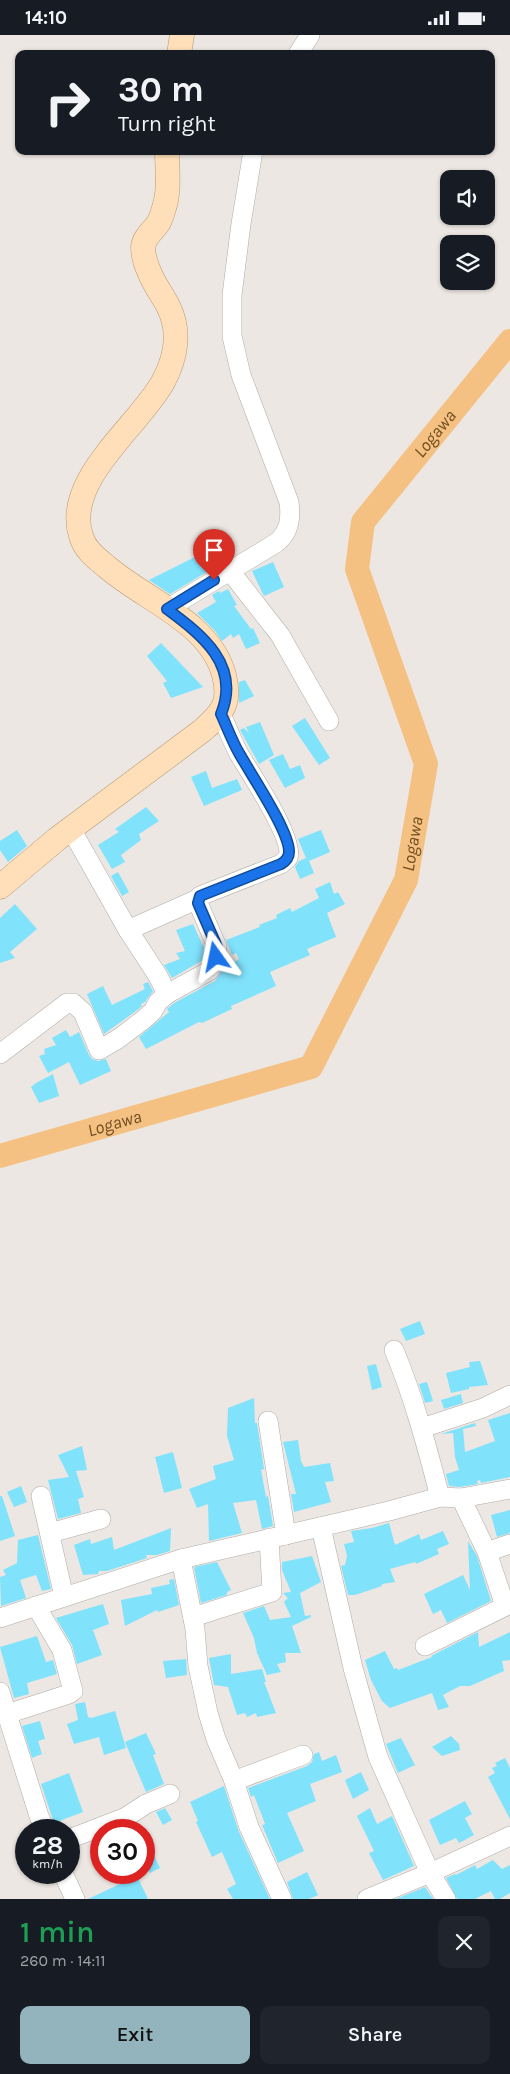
<!DOCTYPE html>
<meta charset="utf-8">
<style>
body{margin:0;font-family:Karla,sans-serif;background:#20242c;color:#f1f3f6;height:100vh;display:flex;flex-direction:column;font-size:19px;white-space:nowrap}
*{box-sizing:border-box;margin:0}
p{font-size:16px;color:#9ea1a6}
.icon{flex:none;width:28px;height:28px;fill:none;stroke:currentColor;stroke-width:2;stroke-linecap:round;stroke-linejoin:round}
.map{position:relative;height:1864px;overflow:hidden}
.side{display:flex;flex-direction:column;background:#171b24;flex:1}
.side>*{flex:none}
.banner{position:absolute;left:15px;top:15px;width:480px;height:105px;border-radius:10px;box-shadow:0 1px 4px #0004;background:#171b24;color:#f1f3f6;overflow:hidden}
.controls{position:absolute;left:440px;top:135px;display:grid;gap:10px}
.controls a{display:grid;place-items:center;width:55px;height:55px;border-radius:10px;background:#171b24;box-shadow:0 1px 4px #0004;font-size:25px}
.speed{position:absolute;left:15px;top:1784px;display:flex;gap:10px;font-size:25px;font-weight:700;text-align:center}
.speed>*{display:grid;place-content:center;width:65px;height:65px;border-radius:50%;background:#171b24;box-shadow:0 1px 4px #0004;line-height:1}
.speed small{font-size:12px;font-weight:400}
.speed .limit{border:8px solid #d22;background:#fff;color:#111}
.pin{position:absolute;display:grid;place-items:center;width:42px;height:42px;color:#fff;margin:-51px -21px;border-radius:50% 50% 50% 0;rotate:-45deg;box-shadow:0 0 5px #0007}
.pin .icon{rotate:45deg}
.me{position:absolute;width:55px;margin:-28px;rotate:348deg;stroke-linejoin:round;filter:drop-shadow(0 0 4px #0008)}
.turn{display:flex;align-items:center;gap:18px;height:105px;padding:0 20px;font-size:22px}
.turn .icon{width:65px;height:65px;stroke-width:2.5}
.turn b{display:block;font-size:35px;line-height:42px}
.round{display:grid;place-items:center;flex:none;width:52px;height:52px;border-radius:10px;background:#20242c}
.overview{display:flex;align-items:center;justify-content:space-between;height:85px;padding:0 20px}
h1{font-size:30px;font-weight:600;line-height:38px;color:#1e9e55}
.action{display:flex;gap:10px;margin-top:auto;padding:10px 20px}
.action a{flex:1;height:58px;border-radius:10px;background:#94b4bd;color:#111;font-size:20px;font-weight:600;line-height:58px;text-align:center}
.action a+a{background:#20242c;color:#f1f3f6}
.status{display:flex;justify-content:space-between;align-items:center;height:35px;padding:0 25px;background:#171b24;direction:ltr}
.status svg{height:14px;fill:currentColor}
.map>svg:first-child{display:block}
.lines{fill:none;stroke-linecap:round;stroke-linejoin:round}
.river{stroke:#f4c183;stroke-width:24}
.building{fill:#81e2fc}
.minor-casing{stroke:#b0aca6;stroke-width:20}
.major-casing{stroke:#ba986f;stroke-width:25}
.minor{stroke:#fff;stroke-width:19}
.major{stroke:#fedfb9;stroke-width:24}
.route-casing{stroke:#114b97;stroke-width:12}
.route{stroke:#1a73e8;stroke-width:9}
.labels{text-anchor:middle;stroke-width:4;stroke-linejoin:round;paint-order:stroke}
.water-label{font-size:18px;font-style:italic;fill:#724f21;stroke:#fff}
</style>
<div class="status"><b>14:10</b><svg viewBox="0 0 49 12"><path d="M0 12V9h3v3zM5 12V6h3v6zM10 12V3h3v9zM15 12V0h3v12zM26 1h20v11H26zM47 4h2v5h-2z"/></svg></div>
<div class="map">
<svg width="510" height="1864" viewBox="0 0 510 1864">
<rect width="100%" height="100%" fill="#ece7e2"/>
<g class="lines">
<!-- river -->
<path class="river" id="s1" d="M 0,1121 L 311,1032 L 406,845 L 426,729 L 357,534 L 363,487 L 510,306"/>
</g>
<!-- building -->
<g class="building">
<path d="M 203,518 L 210,535 L 170,559 L 149,545 Z"/>
<path d="M 273,527 L 284,552 L 264,561 L 252,536 Z"/>
<path d="M 228,554 L 237,570 L 234,571 L 251,594 L 253,593 L 260,608 L 246,614 L 239,599 L 233,603 L 231,599 L 222,606 L 215,596 L 197,578 L 216,567 L 212,560 L 219,556 L 220,558 Z"/>
<path d="M 161,608 L 203,652 L 171,663 L 163,648 L 167,646 L 147,621 Z"/>
<path d="M 245,645 L 254,661 L 239,668 L 239,647 Z"/>
<path d="M 305,683 L 330,723 L 319,730 L 292,691 Z"/>
<path d="M 260,687 L 274,720 L 259,729 L 240,695 L 244,693 L 249,698 L 246,692 Z"/>
<path d="M 283,719 L 290,734 L 300,730 L 305,743 L 285,753 L 269,725 Z"/>
<path d="M 206,736 L 212,753 L 237,744 L 242,755 L 204,771 L 191,742 Z"/>
<path d="M 146,772 L 159,786 L 139,799 L 141,805 L 121,820 L 125,827 L 112,834 L 98,810 L 119,797 L 115,794 Z"/>
<path d="M 17,795 L 27,811 L 8,827 L 0,815 L 0,806 Z"/>
<path d="M 321,795 L 330,817 L 309,826 L 314,838 L 300,844 L 295,832 L 299,826 L 306,823 L 298,804 Z"/>
<path d="M 118,837 L 129,857 L 122,861 L 111,841 Z"/>
<path d="M 330,847 L 334,859 L 338,857 L 345,869 L 327,878 L 336,902 L 307,914 L 310,920 L 270,937 L 276,951 L 231,971 L 232,974 L 202,988 L 199,987 L 146,1014 L 139,1002 L 169,977 L 167,974 L 174,968 L 215,946 L 224,933 L 239,924 L 236,918 L 232,920 L 226,905 L 260,892 L 259,890 L 277,883 L 276,880 L 290,873 L 292,877 L 319,863 L 315,854 Z"/>
<path d="M 15,869 L 37,894 L 10,917 L 15,923 L 0,928 L 0,883 Z"/>
<path d="M 193,889 L 205,915 L 203,925 L 172,943 L 164,930 L 180,924 L 176,918 L 185,916 L 176,895 Z"/>
<path d="M 148,947 L 153,956 L 145,967 L 141,969 L 142,971 L 136,976 L 104,999 L 87,959 L 103,951 L 112,970 L 145,954 L 143,949 Z"/>
<path d="M 66,995 L 70,1002 L 79,997 L 89,1020 L 92,1024 L 98,1026 L 106,1024 L 111,1036 L 80,1050 L 69,1027 L 48,1038 L 39,1021 L 45,1019 L 44,1014 L 56,1010 L 52,1003 Z"/>
<path d="M 53,1039 L 59,1061 L 39,1068 L 31,1052 L 36,1048 Z"/>
<path d="M 420,1286 L 425,1299 L 406,1306 L 400,1294 Z"/>
<path d="M 480,1326 L 488,1350 L 469,1352 L 469,1354 L 451,1358 L 446,1338 L 470,1332 L 469,1327 Z"/>
<path d="M 376,1329 L 382,1352 L 372,1355 L 367,1331 Z"/>
<path d="M 427,1347 L 433,1366 L 425,1368 L 419,1349 Z"/>
<path d="M 461,1359 L 463,1368 L 444,1374 L 441,1365 Z"/>
<path d="M 254,1363 L 255,1388 L 257,1388 L 264,1434 L 261,1435 L 266,1462 L 268,1461 L 273,1491 L 262,1494 L 256,1465 L 233,1468 L 242,1498 L 209,1506 L 208,1469 L 197,1473 L 189,1454 L 216,1444 L 213,1431 L 234,1425 L 227,1401 L 228,1373 Z"/>
<path d="M 510,1378 L 510,1442 L 481,1448 L 480,1445 L 477,1446 L 478,1449 L 460,1452 L 449,1451 L 446,1439 L 459,1435 L 455,1422 L 453,1398 L 441,1399 L 475,1388 L 476,1391 L 463,1394 L 465,1417 L 495,1406 L 488,1385 Z"/>
<path d="M 298,1405 L 301,1426 L 304,1432 L 330,1428 L 334,1446 L 325,1447 L 331,1467 L 294,1477 L 291,1459 L 296,1459 L 283,1407 Z"/>
<path d="M 82,1411 L 87,1435 L 76,1436 L 84,1462 L 78,1464 L 81,1478 L 58,1484 L 48,1445 L 69,1442 L 58,1420 Z"/>
<path d="M 173,1417 L 182,1453 L 164,1458 L 155,1422 Z"/>
<path d="M 21,1451 L 27,1467 L 14,1472 L 7,1457 Z"/>
<path d="M 0,1461 L 2,1461 L 15,1501 L 0,1506 Z"/>
<path d="M 510,1475 L 510,1498 L 497,1502 L 491,1480 Z"/>
<path d="M 389,1488 L 395,1510 L 419,1499 L 421,1505 L 443,1496 L 449,1509 L 437,1514 L 439,1519 L 416,1529 L 415,1527 L 390,1534 L 395,1547 L 382,1549 L 382,1551 L 355,1560 L 348,1560 L 341,1531 L 345,1530 L 347,1521 L 344,1509 L 354,1507 L 351,1496 L 372,1493 Z"/>
<path d="M 171,1493 L 170,1516 L 157,1520 L 146,1520 L 147,1523 L 107,1536 L 99,1536 L 98,1539 L 83,1540 L 74,1510 L 90,1504 L 91,1509 L 112,1502 L 114,1515 Z"/>
<path d="M 38,1500 L 51,1554 L 42,1556 L 36,1540 L 20,1545 L 26,1563 L 1,1571 L 0,1542 L 6,1540 L 3,1535 L 17,1528 L 18,1505 Z"/>
<path d="M 468,1506 L 477,1521 L 491,1566 L 447,1588 L 441,1575 L 433,1579 L 424,1559 L 463,1540 L 470,1555 Z"/>
<path d="M 312,1521 L 321,1547 L 300,1558 L 305,1581 L 311,1580 L 311,1582 L 292,1591 L 301,1618 L 285,1618 L 286,1627 L 277,1629 L 281,1637 L 267,1640 L 257,1618 L 254,1603 L 243,1578 L 264,1571 L 270,1585 L 291,1582 L 284,1567 L 288,1563 L 283,1558 L 291,1557 L 282,1535 L 282,1527 Z"/>
<path d="M 217,1527 L 231,1555 L 227,1557 L 227,1560 L 201,1568 L 194,1532 Z"/>
<path d="M 174,1544 L 179,1570 L 158,1577 L 157,1575 L 125,1591 L 121,1565 L 152,1559 L 151,1553 L 170,1549 L 169,1545 Z"/>
<path d="M 103,1569 L 109,1589 L 93,1595 L 102,1620 L 77,1629 L 72,1610 L 56,1583 Z"/>
<path d="M 478,1597 L 479,1612 L 510,1597 L 510,1625 L 502,1626 L 504,1636 L 470,1651 L 460,1651 L 443,1660 L 449,1672 L 438,1675 L 432,1658 L 390,1673 L 382,1666 L 371,1645 L 365,1625 L 385,1616 L 394,1634 L 397,1633 L 398,1635 L 432,1622 L 431,1621 Z"/>
<path d="M 37,1601 L 46,1627 L 53,1625 L 57,1639 L 27,1648 L 29,1659 L 14,1663 L 0,1612 Z"/>
<path d="M 231,1619 L 231,1639 L 262,1634 L 266,1647 L 264,1647 L 276,1678 L 257,1682 L 256,1678 L 247,1682 L 245,1678 L 237,1680 L 228,1652 L 214,1650 L 209,1623 Z"/>
<path d="M 186,1624 L 187,1640 L 166,1643 L 163,1626 Z"/>
<path d="M 85,1667 L 88,1682 L 91,1683 L 115,1676 L 126,1713 L 104,1720 L 99,1702 L 74,1709 L 67,1689 L 78,1685 L 75,1669 Z"/>
<path d="M 40,1686 L 45,1704 L 38,1706 L 42,1719 L 32,1723 L 22,1691 Z"/>
<path d="M 146,1698 L 156,1719 L 153,1720 L 164,1749 L 146,1757 L 125,1707 Z"/>
<path d="M 451,1701 L 459,1709 L 460,1715 L 442,1721 L 432,1712 Z"/>
<path d="M 401,1703 L 415,1730 L 398,1738 L 386,1709 Z"/>
<path d="M 319,1717 L 322,1726 L 336,1720 L 342,1737 L 310,1749 L 316,1766 L 287,1778 L 304,1816 L 278,1828 L 262,1790 L 265,1789 L 254,1760 L 251,1762 L 248,1753 L 307,1731 L 312,1727 L 314,1719 Z"/>
<path d="M 505,1723 L 510,1733 L 510,1784 L 488,1742 L 495,1738 L 492,1733 L 497,1731 L 495,1728 Z"/>
<path d="M 361,1737 L 369,1755 L 353,1764 L 345,1745 Z"/>
<path d="M 69,1738 L 83,1777 L 54,1788 L 41,1749 Z"/>
<path d="M 224,1751 L 239,1797 L 270,1864 L 233,1864 L 227,1854 L 236,1849 L 222,1817 L 212,1822 L 196,1787 L 198,1786 L 190,1767 Z"/>
<path d="M 465,1766 L 472,1779 L 465,1783 L 474,1800 L 459,1808 L 456,1803 L 440,1810 L 429,1785 Z"/>
<path d="M 165,1773 L 172,1785 L 163,1790 L 156,1777 Z"/>
<path d="M 370,1773 L 377,1789 L 392,1781 L 414,1831 L 383,1845 L 369,1818 L 374,1816 L 357,1781 Z"/>
<path d="M 144,1799 L 160,1833 L 150,1838 L 144,1826 Z"/>
<path d="M 493,1825 L 502,1834 L 510,1830 L 510,1858 L 500,1864 L 495,1864 L 491,1856 L 475,1864 L 457,1864 L 446,1843 L 455,1839 L 456,1840 L 475,1830 L 477,1834 Z"/>
<path d="M 307,1837 L 318,1860 L 309,1864 L 293,1864 L 287,1847 Z"/>
<path d="M 137,1841 L 148,1864 L 88,1864 Z"/>
<path d="M 425,1852 L 433,1864 L 396,1864 Z"/>
</g>
<g class="lines">
<defs>
<g id="minor">
<path d="M 298,19 L 310,0"/>
<path d="M 230,536 L 280,600 L 329,686"/>
<path d="M 167,574 L 276,508 C 290,497 291,483 289,467 L 241,340 L 232,301 L 232,260 L 241,189 L 253,116"/>
<path d="M 71,794 L 128,895 L 158,941 L 167,959"/>
<path d="M 128,895 L 198,864"/>
<path d="M 0,1019 L 67,968 L 73,968 L 83,977 L 99,1015 L 118,1004 L 143,985 L 153,976 L 158,967 L 167,959 L 209,936 L 214,929 L 217,912 L 199,870 L 198,864 L 200,861 L 281,829 L 288,823 C 295,804 250,738 239,719 C 232,706 227,692 221,679"/>
<path d="M 394,1315 C 414,1363 427,1412 440,1462"/>
<path d="M 268,1386 L 286,1500"/>
<path d="M 422,1393 L 483,1373 L 510,1360"/>
<path d="M 41,1461 L 64,1562"/>
<path d="M 461,1463 L 487,1517 L 505,1571"/>
<path d="M 321,1492 L 353,1633 L 378,1722 L 430,1838 L 446,1864"/>
<path d="M 50,1498 L 101,1484"/>
<path d="M 487,1517 L 510,1509"/>
<path d="M 181,1524 L 195,1594 L 198,1631 L 208,1678 L 216,1704 L 234,1746 L 249,1792 L 282,1864"/>
<path d="M 193,1582 L 272,1557 L 269,1503"/>
<path d="M 0,1583 L 181,1524 L 389,1476 L 440,1462 L 461,1463 L 510,1454"/>
<path d="M 425,1611 L 510,1569"/>
<path d="M 0,1657 L 39,1781 L 45,1795"/>
<path d="M 7,1679 L 69,1659 L 73,1656 L 62,1615 L 36,1571"/>
<path d="M 234,1746 L 303,1720"/>
<path d="M 69,1804 L 126,1782 L 146,1769 L 170,1759"/>
<path d="M 63,1838 L 75,1864"/>
<path d="M 367,1864 L 430,1838 L 510,1801"/>
</g>
<g id="major">
<path d="M 179,19 L 182,0"/>
<path d="M 0,852 L 57,804 L 203,695 C 223,677 231,668 224,640 C 210,587 145,565 107,532 C 96,523 85,515 81,501 C 63,445 138,392 163,347 C 176,323 181,296 168,271 C 163,261 156,252 151,241 C 147,232 143,223 143,212 C 144,202 154,195 159,187 C 161,183 163,177 164,173 C 170,155 167,135 167,116"/>
</g>
</defs>
<!-- minor casing -->
<use href="#minor" class="minor-casing"/>
<!-- major casing -->
<use href="#major" class="major-casing"/>
<!-- minor -->
<use href="#minor" class="minor"/>
<!-- major -->
<use href="#major" class="major"/>
</g>
<g class="lines">
<defs>
<path id="route" d="M 214,545 L 167,574 C 202,600 241,630 221,679 C 227,692 232,706 239,718 C 250,738 290,797 289,817 C 289,823 286,826 281,829 L 200,861 L 198,868 L 217,912 L 216,922"/>
</defs>
<!-- route casing -->
<use href="#route" class="route-casing"/>
<!-- route -->
<use href="#route" class="route"/>
</g>
<g class="labels">
<!-- water labels -->
<g class="water-label">
<text dy="6" stroke="none"><textPath href="#s1" startOffset="1019">Logawa</textPath></text>
<text dy="6" stroke="none"><textPath href="#s1" startOffset="570">Logawa</textPath></text>
<text dy="6" stroke="none"><textPath href="#s1" startOffset="119">Logawa</textPath></text>
</g>
</g>
</svg>
<div class="controls">
<a><svg class="icon" aria-label="sound" viewBox="0 0 24 24"><path d="M4 9h4l5-4v14l-5-4H4zM17 9q2 3 0 6"/></svg></a>
<a><svg class="icon" aria-label="layers" viewBox="0 0 24 24"><path d="M12 4l9 5-9 5-9-5zM3 14l9 5 9-5"/></svg></a>
</div>
<div class="speed"><div>28<small>km/h</small></div><div class="limit">30</div></div>
<div class="pin" style="left:214px;top:545px;background:#d93025"><svg class="icon" aria-label="arrive" viewBox="0 0 24 24"><path d="M6 21V4h12l-3 4 3 4H6"/></svg></div>
<svg class="me" style="left:216px;top:922px" viewBox="-20 -20 40 40"><path d="M0-17L14 15 0 8-14 15z" fill="#1a73e8" stroke="#fff" stroke-width="4"/></svg>
<div class="banner">
<div class="turn"><svg class="icon" aria-label="right" viewBox="0 0 24 24"><path d="M7 20v-9h11M14 6l5 5-5 5"/></svg><div><b>30 m</b>Turn right</div></div>
</div>
</div>
<section class="side">
<div class="overview"><div><h1>1 min</h1><p>260 m · 14:11</p></div><a class="round"><svg class="icon" aria-label="close" viewBox="0 0 24 24"><path d="M6 6l12 12M18 6L6 18"/></svg></a></div>
<div class="action"><a>Exit</a><a>Share</a></div>
</section>
